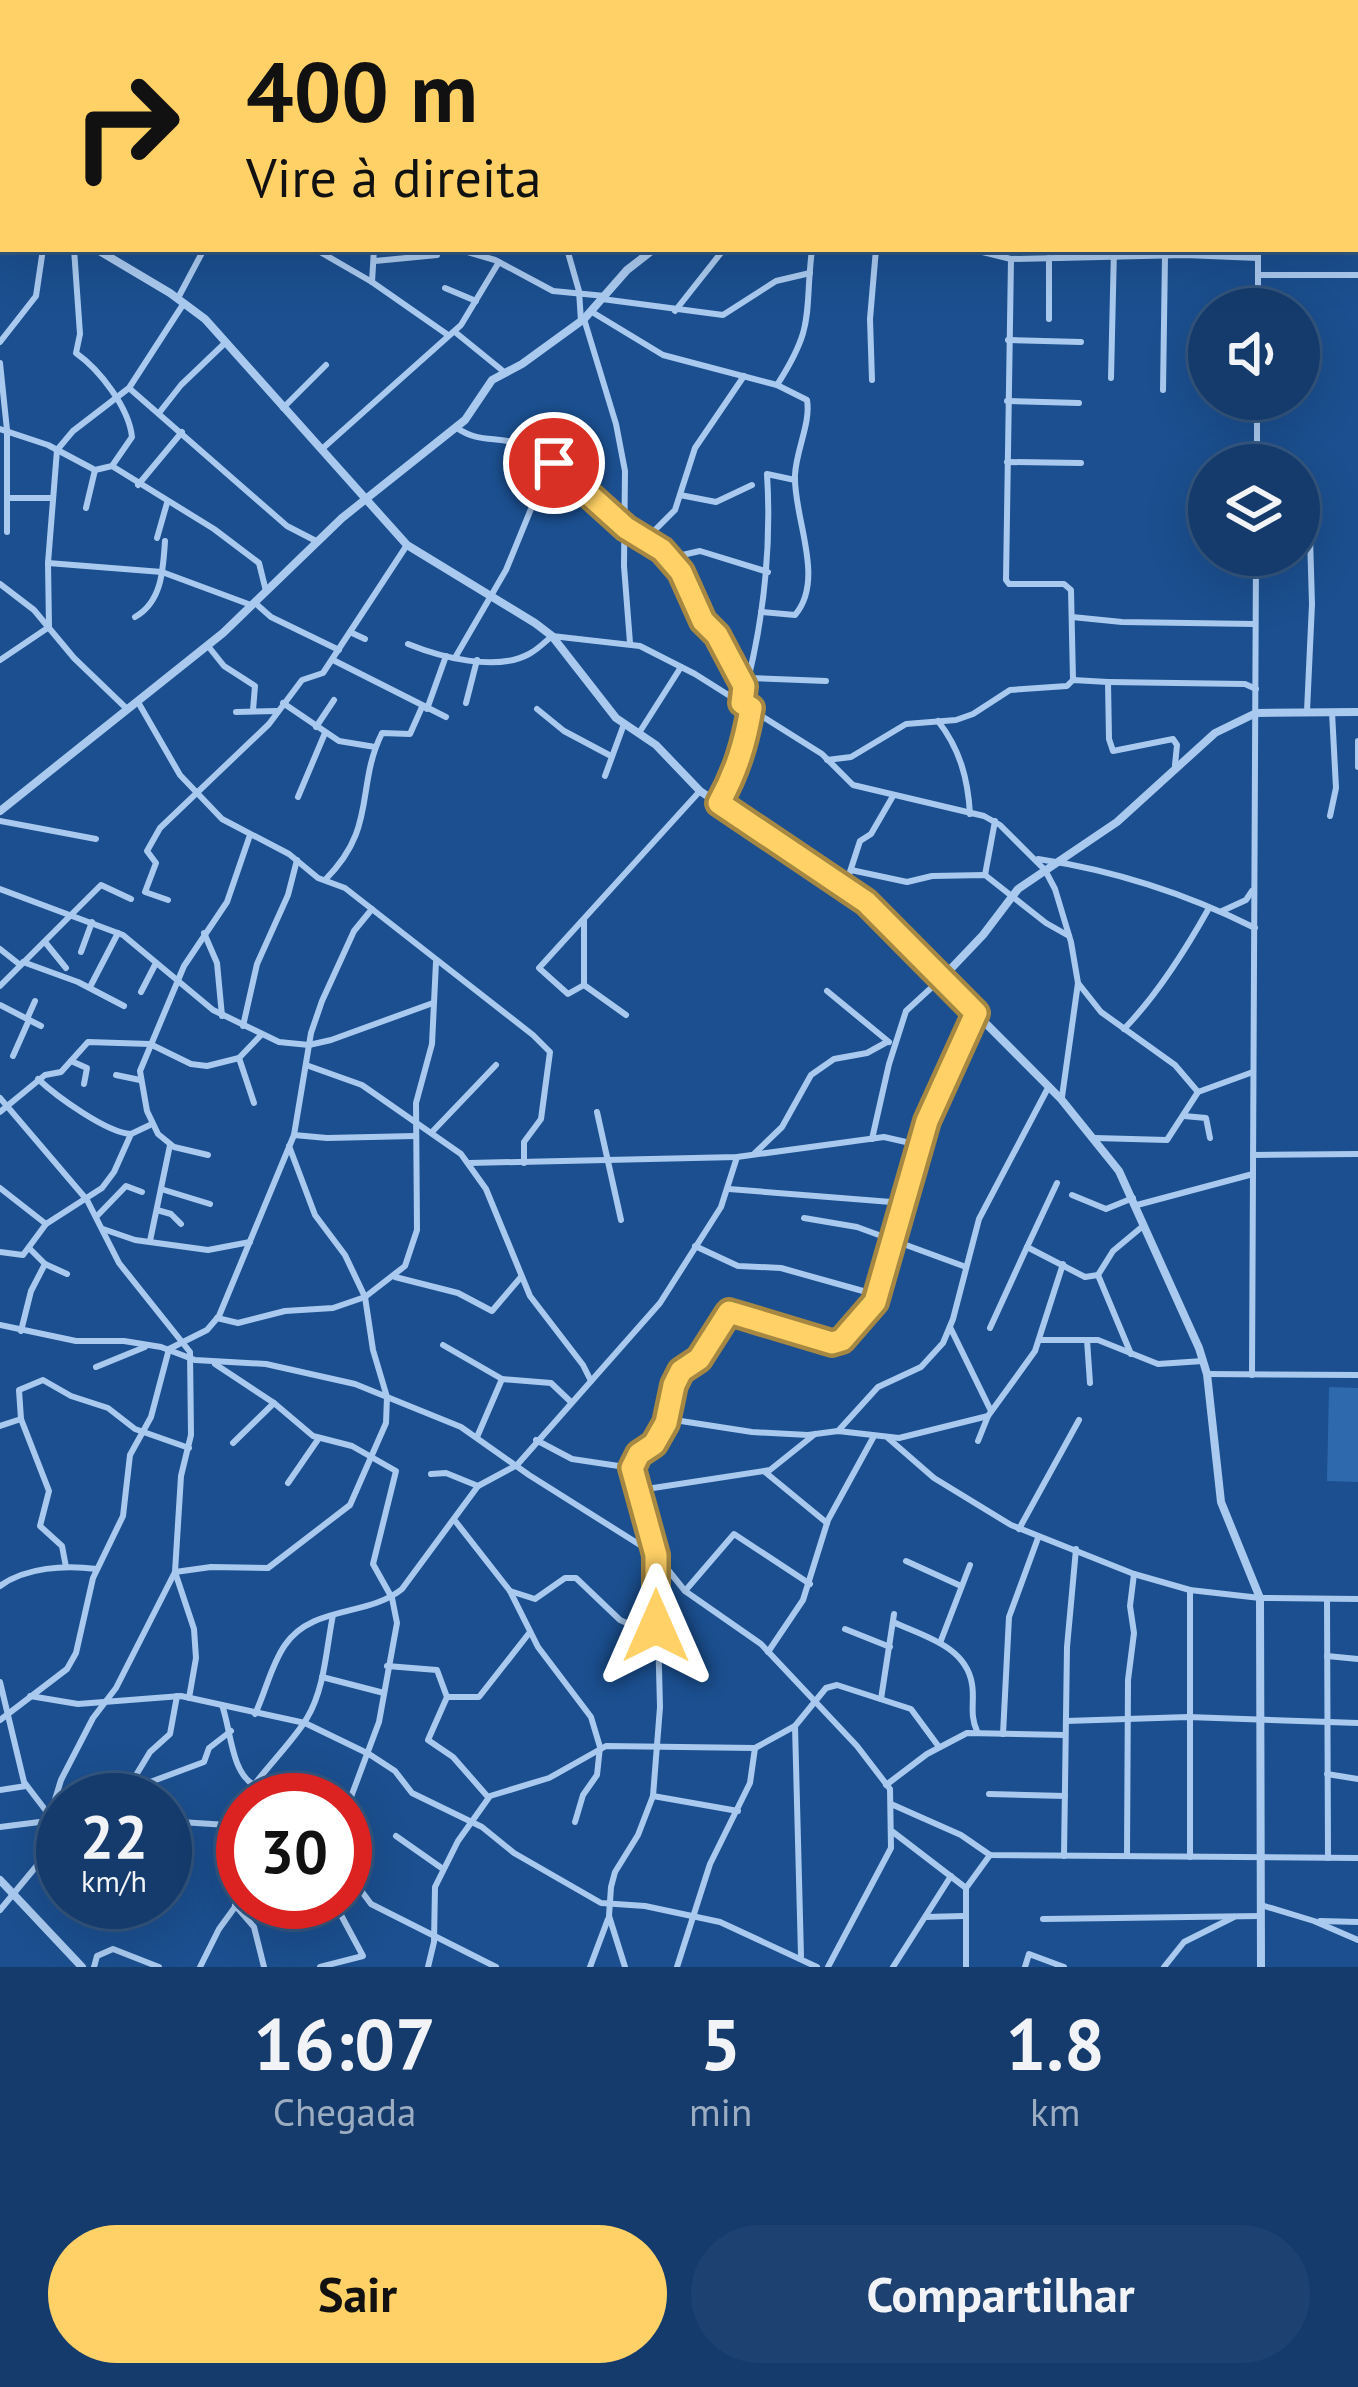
<!DOCTYPE html>
<html lang="pt">
<meta charset="utf-8">
<style>
body{margin:0;font-family:"PT Sans",sans-serif;background:#1d4271;color:#f1f3f6;height:100vh;display:flex;flex-direction:column;font-size:45px;white-space:nowrap}
*{box-sizing:border-box;margin:0}
p{font-size:39px;color:#9dadc1}
.icon{flex:none;width:66px;height:66px;fill:none;stroke:currentColor;stroke-width:2;stroke-linecap:round;stroke-linejoin:round}
.map{position:relative;height:1967px;overflow:hidden}
.side{display:flex;flex-direction:column;background:#143b6b;flex:1}
.side>*{flex:none}
.banner{position:absolute;left:0px;top:0px;width:1359px;height:252px;box-shadow:0 12px 48px #0002,0 0 0 3px #33557e;background:#ffd166;color:#111;overflow:hidden}
.tools{position:absolute;left:1188px;top:288px;display:grid;gap:24px}
.tools a{display:grid;place-items:center;width:132px;height:132px;border-radius:50%;background:#143b6b;box-shadow:0 12px 48px #0002,0 0 0 3px #33557e;font-size:60px}
.speed{position:absolute;left:36px;top:1773px;display:flex;gap:24px;font-size:60px;font-weight:700;text-align:center}
.speed>*{display:grid;place-content:center;width:156px;height:156px;border-radius:50%;background:#143b6b;box-shadow:0 12px 48px #0002,0 0 0 3px #33557e;line-height:1}
.speed small{font-size:30px;font-weight:400}
.speed .limit{border:18px solid #d22;background:#fff;color:#111}
.pin{position:absolute;display:grid;place-items:center;width:102px;height:102px;color:#fff;margin:-51px;border:6px solid #fff;border-radius:50%;box-shadow:0 3px 12px #0007}
.me{position:absolute;width:132px;margin:-66px;rotate:0deg;stroke-linejoin:round;filter:drop-shadow(0 0 9px #0008)}
.turn{display:flex;align-items:center;gap:42px;height:252px;padding:0 48px;font-size:54px}
.turn .icon{width:156px;height:156px;stroke-width:2.5}
.turn b{display:block;font-size:84px;line-height:102px}
.eta{display:flex;justify-content:space-evenly;align-items:center;height:204px;text-align:center}
.eta b{font-size:72px;font-weight:700;line-height:84px}
.button{display:flex;gap:24px;margin-top:auto;padding:24px 48px}
.button a{flex:1;height:138px;border-radius:72px;background:#ffd166;color:#111;font-size:48px;font-weight:700;line-height:138px;text-align:center}
.button a+a{background:#1d4271;color:#f1f3f6}
.map>svg:first-child{display:block}
.green{fill:#2e69ad}
.lines{fill:none;stroke-linecap:round;stroke-linejoin:round}
.minor{stroke:#a9c9ee;stroke-width:6}
.tertiary{stroke:#a9c9ee;stroke-width:8}
.route-casing{stroke:#a68842;stroke-width:30}
.route{stroke:#ffd166;stroke-width:21}
</style>
<div class="map">
<svg width="1358" height="1967" viewBox="0 0 1358 1967">
<rect width="100%" height="100%" fill="#1b4f8f"/>
<!-- green -->
<path class="green" d="M 1329,1387 L 1358,1388 L 1358,1482 L 1327,1481 Z"/>
<g class="lines">
<!-- minor -->
<g class="minor">
<path d="M 51,0 L 51,3"/>
<path d="M 140,0 L 143,3"/>
<path d="M 352,0 L 354,3"/>
<path d="M 546,0 L 551,3"/>
<path d="M 656,0 L 658,3"/>
<path d="M 788,0 L 790,3"/>
<path d="M 289,3 L 289,0"/>
<path d="M 480,3 L 481,0"/>
<path d="M 533,3 L 534,0"/>
<path d="M 600,3 L 603,0"/>
<path d="M 662,3 L 664,0"/>
<path d="M 1031,3 L 1031,0"/>
<path d="M 0,60 L 3,60"/>
<path d="M 0,241 L 3,238"/>
<path d="M 315,249 L 372,282 L 448,335"/>
<path d="M 457,249 L 495,260 L 553,291 L 605,296"/>
<path d="M 567,249 L 579,291 L 581,321"/>
<path d="M 970,249 L 1011,259 L 1185,255 L 1258,258"/>
<path d="M 1049,258 L 1049,319"/>
<path d="M 1011,259 L 1006,580 L 1009,584 L 1064,584 L 1071,590 L 1073,680"/>
<path d="M 375,261 L 437,255"/>
<path d="M 1258,275 L 1358,275"/>
<path d="M 372,282 L 374,249"/>
<path d="M 445,288 L 476,301"/>
<path d="M 178,298 L 204,249"/>
<path d="M 602,299 L 723,315 L 776,281 L 810,273"/>
<path d="M 1258,309 L 1258,249"/>
<path d="M 675,311 L 724,249"/>
<path d="M 592,312 L 663,355 L 777,385 L 807,400 C 811,423 796,450 795,475 C 793,517 826,579 795,615 L 761,612"/>
<path d="M 584,319 L 616,424 L 625,471 L 624,566 L 630,643"/>
<path d="M 455,332 L 503,371"/>
<path d="M 1008,340 L 1081,342"/>
<path d="M 0,342 L 36,296 L 43,249"/>
<path d="M 0,363 L 7,430 L 7,532"/>
<path d="M 1111,378 L 1114,249"/>
<path d="M 872,380 L 870,319 L 876,249"/>
<path d="M 777,385 C 816,324 804,316 812,249"/>
<path d="M 129,388 L 287,526 L 318,542"/>
<path d="M 1163,390 L 1165,256"/>
<path d="M 1007,401 L 1079,403"/>
<path d="M 283,408 L 326,365"/>
<path d="M 159,413 L 181,385 L 226,342"/>
<path d="M 457,428 C 478,443 497,436 520,444 C 561,457 594,497 626,524"/>
<path d="M 0,429 L 48,445 L 95,470 L 112,466 L 132,437 C 129,408 100,370 76,353 L 80,334 L 74,249"/>
<path d="M 322,449 L 461,325 L 499,262"/>
<path d="M 1007,462 L 1081,463"/>
<path d="M 1257,465 L 1257,399"/>
<path d="M 112,466 L 214,529 L 259,563 L 266,591"/>
<path d="M 138,485 L 182,432"/>
<path d="M 680,495 L 716,502 L 752,485"/>
<path d="M 9,498 L 51,498"/>
<path d="M 86,508 L 95,470"/>
<path d="M 627,528 L 662,550 L 681,572 L 703,621 L 717,635 L 744,688"/>
<path d="M 157,538 L 167,503"/>
<path d="M 646,539 L 675,510 L 695,448 L 744,376"/>
<path d="M 669,558 L 700,551 L 768,572"/>
<path d="M 48,563 L 162,572 L 251,605"/>
<path d="M 0,584 L 34,610 L 74,658 L 126,708"/>
<path d="M 254,602 L 271,617 L 339,650"/>
<path d="M 135,617 C 162,602 163,570 165,541"/>
<path d="M 1072,617 L 1122,622 L 1254,624"/>
<path d="M 350,632 L 365,639"/>
<path d="M 408,644 C 440,657 496,672 529,654 C 537,650 545,642 552,636 L 640,646 L 695,674 L 822,754 L 853,785 L 984,816 L 1000,825 L 1045,870 L 1055,889 L 1071,942 L 1078,983 L 1062,1097"/>
<path d="M 208,646 L 224,666 L 255,686 L 253,710"/>
<path d="M 456,656 L 506,570 L 533,504"/>
<path d="M 0,660 L 49,627 L 48,563 L 57,450 L 73,431 L 129,388 L 184,303"/>
<path d="M 333,660 L 446,717"/>
<path d="M 748,678 L 826,681"/>
<path d="M 1108,682 L 1245,684 L 1256,689"/>
<path d="M 138,702 L 180,775 L 222,819 L 289,854 L 318,878 L 345,888 L 533,1035 L 550,1052 L 541,1119 L 524,1142 L 524,1163"/>
<path d="M 283,703 L 339,741 L 375,747"/>
<path d="M 466,703 L 477,660"/>
<path d="M 742,703 C 763,627 772,553 767,474 L 795,480"/>
<path d="M 427,709 L 446,656"/>
<path d="M 537,709 L 564,731 L 611,756"/>
<path d="M 1307,711 L 1312,604 L 1309,503"/>
<path d="M 236,712 L 277,711"/>
<path d="M 938,721 C 960,749 968,779 970,814"/>
<path d="M 316,727 L 334,700"/>
<path d="M 639,733 L 681,667"/>
<path d="M 1358,741 L 1358,767"/>
<path d="M 827,760 L 851,757 L 906,724 L 956,720 L 973,714 L 1010,690 L 1067,686 L 1073,680 L 1108,682 L 1109,739 L 1113,751 L 1173,739 L 1177,745 L 1175,765"/>
<path d="M 605,776 L 624,724"/>
<path d="M 298,797 L 325,733"/>
<path d="M 719,803 L 741,761 L 751,708"/>
<path d="M 1330,816 L 1336,788 L 1332,712"/>
<path d="M 0,821 L 96,839"/>
<path d="M 1038,859 C 1112,870 1187,894 1255,928"/>
<path d="M 851,870 L 907,882 L 932,876 L 985,875 L 1046,923 L 1069,936"/>
<path d="M 985,875 L 995,821"/>
<path d="M 325,880 C 378,827 355,788 382,733 L 410,734 L 422,707"/>
<path d="M 845,887 L 860,841 L 871,834 L 893,796"/>
<path d="M 0,889 L 123,935 L 213,1010 L 279,1042 L 309,1045 L 331,1040 L 433,1003"/>
<path d="M 168,900 L 145,892 L 156,863 L 147,851 L 160,828 L 269,724 L 302,680 L 323,673 L 407,545"/>
<path d="M 1222,911 L 1246,900 L 1252,891"/>
<path d="M 584,921 L 584,985"/>
<path d="M 204,933 L 217,963 L 222,1016"/>
<path d="M 45,942 L 66,968"/>
<path d="M 0,949 L 19,964"/>
<path d="M 81,952 L 92,922"/>
<path d="M 23,962 L 78,982 L 124,1006"/>
<path d="M 1078,983 L 1101,1012 L 1175,1065 L 1198,1092"/>
<path d="M 0,986 L 101,885 L 131,899"/>
<path d="M 90,987 L 118,933"/>
<path d="M 827,991 L 889,1042"/>
<path d="M 141,992 L 156,963"/>
<path d="M 0,1005 L 41,1026"/>
<path d="M 626,1015 L 584,985 L 568,994 L 539,968 L 700,791"/>
<path d="M 27,1019 L 35,1001"/>
<path d="M 243,1026 L 257,964 L 288,895 L 297,860"/>
<path d="M 1124,1029 C 1158,994 1185,951 1209,908"/>
<path d="M 13,1056 L 29,1020"/>
<path d="M 239,1058 L 254,1103"/>
<path d="M 71,1061 L 87,1068 L 84,1084"/>
<path d="M 306,1065 L 362,1085 L 461,1154 L 486,1189 L 530,1296 L 583,1365 L 591,1381"/>
<path d="M 116,1075 L 140,1080"/>
<path d="M 38,1079 C 56,1096 107,1133 131,1134"/>
<path d="M 0,1098 L 87,1200 L 119,1263 L 190,1352 L 191,1435 L 181,1476 L 175,1572 L 194,1629 L 196,1658 L 189,1698"/>
<path d="M 0,1112 L 45,1075 L 61,1072 L 88,1042 L 150,1044 L 191,1064 L 207,1066 L 239,1058 L 261,1035"/>
<path d="M 597,1112 L 621,1220"/>
<path d="M 1184,1116 L 1206,1118 L 1210,1138"/>
<path d="M 432,1132 L 496,1065"/>
<path d="M 294,1135 L 327,1138 L 415,1136"/>
<path d="M 1095,1138 L 1167,1140 L 1198,1092 L 1253,1072"/>
<path d="M 872,1139 L 889,1064 L 906,1011 L 943,977"/>
<path d="M 755,1153 L 782,1127 L 811,1075 L 834,1059 L 867,1053 L 887,1042"/>
<path d="M 208,1155 L 174,1147 L 158,1134 L 147,1111 L 140,1071 L 184,966 L 227,902 L 250,835"/>
<path d="M 1253,1155 L 1358,1154"/>
<path d="M 469,1163 L 737,1157 L 884,1137 L 919,1145"/>
<path d="M 0,1188 L 46,1224"/>
<path d="M 161,1189 L 210,1204"/>
<path d="M 729,1189 L 904,1203"/>
<path d="M 1072,1195 L 1106,1209 L 1133,1198"/>
<path d="M 1137,1205 L 1253,1174"/>
<path d="M 157,1210 L 171,1214 L 181,1224"/>
<path d="M 97,1216 L 126,1186 L 142,1192"/>
<path d="M 804,1218 L 857,1227 L 966,1267"/>
<path d="M 103,1229 L 135,1240 L 208,1250 L 250,1242"/>
<path d="M 150,1241 L 170,1145"/>
<path d="M 695,1246 L 738,1266 L 781,1268 L 863,1291 L 879,1291 L 927,1121 L 976,1013"/>
<path d="M 1027,1247 L 1057,1183"/>
<path d="M 29,1248 L 45,1264 L 67,1274"/>
<path d="M 0,1252 L 23,1255 L 46,1224 L 102,1188 L 114,1172 L 131,1134 L 150,1125"/>
<path d="M 395,1277 L 458,1293 L 492,1311 L 521,1277"/>
<path d="M 217,1318 L 238,1323 L 285,1311 L 333,1308 L 365,1297 L 405,1266 L 417,1230 L 416,1103 L 432,1044 L 436,962"/>
<path d="M 0,1325 L 76,1341 L 124,1341 L 161,1347 L 195,1360 L 266,1364 L 355,1384 L 461,1427 L 529,1475 L 656,1555 L 685,1591 L 761,1644 L 857,1746 L 890,1789 L 891,1848 L 828,1967"/>
<path d="M 950,1327 L 991,1411"/>
<path d="M 990,1328 L 1027,1247 L 1085,1277 L 1098,1275"/>
<path d="M 21,1331 L 31,1291 L 45,1264"/>
<path d="M 1040,1340 L 1098,1340 L 1158,1364 L 1203,1361"/>
<path d="M 1087,1340 L 1090,1383"/>
<path d="M 443,1345 L 502,1379 L 551,1383 L 571,1402"/>
<path d="M 1131,1354 L 1098,1275 L 1113,1251 L 1143,1226"/>
<path d="M 215,1364 L 274,1403 L 313,1436 L 352,1446 L 396,1471 L 373,1564 L 392,1598 L 397,1623 L 379,1722 L 345,1813"/>
<path d="M 96,1367 L 145,1347"/>
<path d="M 1207,1374 L 1358,1375"/>
<path d="M 1252,1375 L 1256,555"/>
<path d="M 668,1419 L 676,1379 L 699,1359 L 726,1313 L 832,1343 C 853,1337 873,1311 879,1291"/>
<path d="M 0,1426 L 21,1419"/>
<path d="M 838,1431 L 878,1387 L 921,1367 L 943,1343 L 953,1319 L 979,1219 L 1049,1086"/>
<path d="M 477,1437 L 502,1379"/>
<path d="M 888,1438 L 934,1478 L 1011,1525 L 1134,1574 L 1190,1590 L 1260,1598 L 1358,1599"/>
<path d="M 536,1440 L 572,1459 L 632,1468 L 656,1555 L 660,1707 L 653,1796 L 638,1835 L 615,1872 L 611,1887 L 609,1916 L 625,1967"/>
<path d="M 978,1441 L 988,1416 L 1035,1351 L 1063,1264"/>
<path d="M 233,1443 L 274,1403"/>
<path d="M 633,1466 L 639,1454 L 654,1444 L 668,1419 L 752,1432 L 808,1435 L 838,1431 L 899,1438 L 988,1416"/>
<path d="M 765,1472 L 827,1523"/>
<path d="M 431,1474 L 446,1473 L 478,1486"/>
<path d="M 288,1483 L 319,1438"/>
<path d="M 640,1490 L 770,1470 L 815,1434"/>
<path d="M 456,1522 L 510,1591 L 538,1647 L 591,1717 L 600,1747 L 597,1775 L 583,1795 L 575,1822"/>
<path d="M 1019,1529 L 1079,1420"/>
<path d="M 906,1561 L 961,1586"/>
<path d="M 66,1567 L 62,1546 L 40,1526 L 49,1491 L 21,1419 L 19,1390 L 43,1380 L 71,1396 L 108,1408 L 135,1429 L 189,1448"/>
<path d="M 0,1586 C 26,1567 65,1565 97,1569"/>
<path d="M 510,1591 L 535,1599 L 565,1578 L 576,1578 L 620,1620 L 656,1636"/>
<path d="M 685,1591 L 734,1534 L 810,1584"/>
<path d="M 1327,1599 L 1328,1858"/>
<path d="M 893,1622 C 923,1636 966,1646 972,1684 C 975,1701 969,1714 977,1731"/>
<path d="M 845,1629 L 890,1647"/>
<path d="M 940,1643 L 970,1565"/>
<path d="M 768,1652 L 803,1600 L 828,1520 L 874,1436"/>
<path d="M 1327,1656 L 1358,1659"/>
<path d="M 387,1666 L 437,1670 L 447,1697 L 428,1740 L 453,1757 L 488,1797"/>
<path d="M 322,1677 L 384,1693"/>
<path d="M 0,1682 L 24,1782 L 50,1816"/>
<path d="M 30,1696 L 78,1704 L 181,1696 L 305,1723 L 369,1754 L 395,1771 L 412,1793 L 482,1827 L 514,1853 L 601,1903 L 645,1906 L 720,1922 L 817,1967"/>
<path d="M 447,1697 L 479,1697 L 530,1632"/>
<path d="M 881,1699 L 894,1614"/>
<path d="M 222,1705 C 231,1730 231,1772 254,1785 C 269,1765 297,1736 307,1718 C 325,1688 326,1649 333,1615"/>
<path d="M 255,1714 C 266,1691 271,1665 285,1645 C 312,1605 368,1617 402,1589 L 478,1486 L 517,1465 L 660,1303 L 721,1207 L 737,1157"/>
<path d="M 0,1720 L 67,1669 L 76,1653 L 93,1578 L 123,1516 L 130,1455 L 151,1417 L 169,1349 L 207,1330 L 219,1316 L 294,1135 L 311,1033 L 322,1001 L 354,931 L 372,909"/>
<path d="M 1066,1721 L 1188,1717 L 1358,1723"/>
<path d="M 795,1726 L 801,1956"/>
<path d="M 1003,1734 L 1009,1617 L 1038,1538"/>
<path d="M 1327,1774 L 1358,1779"/>
<path d="M 886,1785 L 927,1754 L 967,1733 L 1064,1735"/>
<path d="M 0,1790 L 26,1786"/>
<path d="M 127,1790 L 150,1752 L 170,1734 L 177,1696"/>
<path d="M 302,1793 L 311,1800"/>
<path d="M 989,1794 L 1065,1796"/>
<path d="M 653,1796 L 738,1811"/>
<path d="M 114,1800 L 118,1794 L 204,1762 L 209,1748 L 231,1731"/>
<path d="M 891,1804 L 961,1835 L 990,1855 L 1358,1858"/>
<path d="M 165,1821 L 243,1826"/>
<path d="M 0,1827 L 63,1819"/>
<path d="M 893,1832 L 966,1888"/>
<path d="M 396,1836 L 443,1869"/>
<path d="M 1064,1856 L 1067,1647 L 1076,1549"/>
<path d="M 1127,1856 L 1128,1680 L 1134,1633 L 1130,1606 L 1134,1574"/>
<path d="M 1190,1857 L 1190,1590"/>
<path d="M 345,1869 L 371,1904 L 496,1967"/>
<path d="M 235,1905 L 254,1927 L 264,1967"/>
<path d="M 1261,1905 L 1314,1921 L 1358,1940"/>
<path d="M 0,1910 L 49,1851 L 50,1816 L 61,1780 L 93,1718 L 116,1688 L 175,1572 L 211,1567 L 268,1568 L 350,1505 L 386,1423 L 387,1397 L 373,1350 L 365,1297 L 345,1255 L 315,1215 L 289,1146"/>
<path d="M 926,1917 L 964,1916"/>
<path d="M 1043,1919 L 1261,1916"/>
<path d="M 1320,1921 L 1358,1922"/>
<path d="M 94,1967 L 97,1956 L 113,1949 L 159,1967"/>
<path d="M 200,1967 L 219,1929 L 243,1896"/>
<path d="M 320,1967 L 363,1956 L 334,1902"/>
<path d="M 428,1967 L 434,1942 L 435,1887 L 458,1841 L 490,1796 L 549,1778 L 606,1746 L 755,1748 L 795,1726 L 826,1688 L 837,1685 L 911,1709 L 939,1747"/>
<path d="M 590,1967 L 608,1919"/>
<path d="M 677,1967 L 710,1864 L 750,1783 L 755,1748"/>
<path d="M 893,1967 L 951,1876"/>
<path d="M 966,1967 L 966,1888 L 990,1855"/>
<path d="M 1025,1967 L 1029,1954 L 1064,1967"/>
<path d="M 1164,1967 L 1184,1942 L 1234,1917"/>
</g>
<!-- tertiary -->
<g class="tertiary">
<path d="M 867,3 L 871,0"/>
<path d="M 0,174 L 3,176"/>
<path d="M 96,249 L 170,293 L 205,319 L 407,545 L 535,623 L 552,636 L 616,718 L 656,745 L 700,791 L 865,902 L 1061,1099 L 1119,1171 L 1199,1348 L 1207,1374 L 1221,1502 L 1260,1598 L 1261,1967"/>
<path d="M 0,811 L 223,633 L 342,518 L 465,420 L 492,380 L 522,364 L 584,319 L 627,270 L 654,249"/>
<path d="M 943,977 L 983,935 L 1018,889 L 1117,822 L 1215,733 L 1256,713 L 1358,712"/>
<path d="M 0,1880 L 82,1967"/>
</g>
</g>
<g class="lines">
<defs>
<path id="route" d="M 554,463 L 626,528 L 662,550 L 681,572 L 703,621 L 717,635 L 744,686 L 742,703 L 751,708 C 745,744 736,772 719,803 L 866,902 L 976,1013 L 927,1121 L 875,1302 L 842,1340 L 832,1343 L 729,1312 L 699,1359 L 681,1371 L 674,1385 L 666,1423 L 654,1444 L 639,1454 L 632,1468 L 656,1555 L 656,1626"/>
</defs>
<!-- route casing -->
<use href="#route" class="route-casing"/>
<!-- route -->
<use href="#route" class="route"/>
</g>
</svg>
<div class="tools">
<a><svg class="icon" aria-label="sound" viewBox="0 0 24 24"><path d="M4 9h4l5-4v14l-5-4H4zM17 9q2 3 0 6"/></svg></a>
<a><svg class="icon" aria-label="layers" viewBox="0 0 24 24"><path d="M12 4l9 5-9 5-9-5zM3 14l9 5 9-5"/></svg></a>
</div>
<div class="speed"><div>22<small>km/h</small></div><div class="limit">30</div></div>
<div class="pin" style="left:554px;top:463px;background:#d93025"><svg class="icon" aria-label="arrive" viewBox="0 0 24 24"><path d="M6 21V4h12l-3 4 3 4H6"/></svg></div>
<svg class="me" style="left:656px;top:1626px" viewBox="-20 -20 40 40"><path d="M0-17L14 15 0 8-14 15z" fill="#ffd166" stroke="#fff" stroke-width="4"/></svg>
<div class="banner">
<div class="turn"><svg class="icon" aria-label="right" viewBox="0 0 24 24"><path d="M7 20v-9h11M14 6l5 5-5 5"/></svg><div><b>400 m</b>Vire à direita</div></div>
</div>
</div>
<section class="side">
<div class="eta">
<div><b>16:07</b><p>Chegada</p></div>
<div><b>5</b><p>min</p></div>
<div><b>1.8</b><p>km</p></div>
</div>
<div class="button"><a>Sair</a><a>Compartilhar</a></div>
</section>
